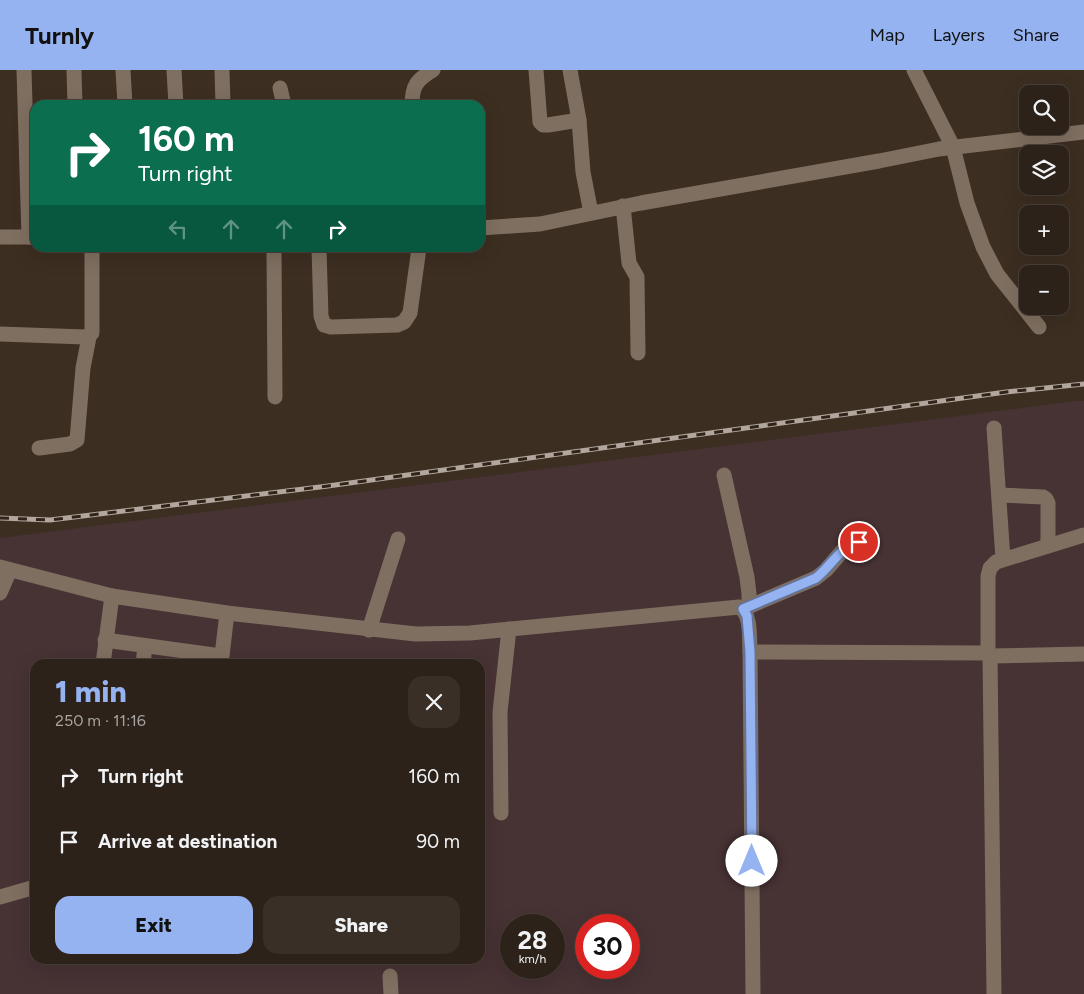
<!DOCTYPE html>
<meta charset="utf-8">
<style>
body{margin:0;font-family:Figtree,sans-serif;background:#392f26;color:#f1f3f6;height:100vh;display:flex;flex-direction:column;font-size:19px;white-space:nowrap}
*{box-sizing:border-box;margin:0}
p{font-size:16px;color:#a7a4a2}
.icon{flex:none;width:28px;height:28px;fill:none;stroke:currentColor;stroke-width:2;stroke-linecap:round;stroke-linejoin:round}
.map{position:relative;flex:1;overflow:hidden}
.details{position:absolute;left:30px;top:589px;width:455px;height:305px;display:flex;flex-direction:column;background:#2d2219;border-radius:15px;box-shadow:0 5px 20px #0002,0 0 0 1px #483f38}
.details>*{flex:none}
.hud{position:absolute;left:30px;top:30px;width:455px;height:152px;border-radius:15px;box-shadow:0 5px 20px #0002,0 0 0 1px #483f38;background:#0b6e4f;color:#fff;overflow:hidden}
.buttons{position:absolute;left:1019px;top:15px;display:grid;gap:10px}
.buttons a{display:grid;place-items:center;width:50px;height:50px;border-radius:10px;background:#2d2219;box-shadow:0 5px 20px #0002,0 0 0 1px #483f38;font-size:25px}
.speed{position:absolute;left:500px;top:844px;display:flex;gap:10px;font-size:25px;font-weight:700;text-align:center}
.speed>*{display:grid;place-content:center;width:65px;height:65px;border-radius:50%;background:#2d2219;box-shadow:0 5px 20px #0002,0 0 0 1px #483f38;line-height:1}
.speed small{font-size:12px;font-weight:400}
.speed .limit{border:8px solid #d22;background:#fff;color:#111}
.pin{position:absolute;display:grid;place-items:center;width:42px;height:42px;color:#fff;margin:-21px;border:2px solid #fff;border-radius:50%;box-shadow:0 1px 5px #0007}
.me{position:absolute;width:55px;margin:-28px;rotate:0deg;stroke-linejoin:round;filter:drop-shadow(0 0 4px #0008)}
.turn{display:flex;align-items:center;gap:18px;height:105px;padding:0 25px;font-size:22px}
.turn .icon{width:65px;height:65px;stroke-width:2.5}
.turn b{display:block;font-size:35px;line-height:42px}
.lanes{display:flex;align-items:center;height:48px;padding:0 25px;background:#0003;justify-content:center;gap:25px;direction:ltr}
.lanes .off{opacity:.35}
.round{display:grid;place-items:center;flex:none;width:52px;height:52px;border-radius:15px;background:#392f26}
.summary{display:flex;align-items:center;justify-content:space-between;height:85px;padding:0 25px}
h1{font-size:30px;font-weight:800;line-height:38px;color:#95b2f1}
.button{display:flex;gap:10px;margin-top:auto;padding:10px 25px}
.button a{flex:1;height:58px;border-radius:15px;background:#95b2f1;color:#111;font-size:20px;font-weight:800;line-height:58px;text-align:center}
.button a+a{background:#392f26;color:#f1f3f6}
ul{padding:0;list-style:none}
li{display:flex;align-items:center;gap:15px;height:65px;padding:0 25px}
li div{flex:1}
li b{display:block;font-size:19px}
li em{font-style:normal}
header{display:flex;align-items:center;gap:30px;box-sizing:border-box;height:70px;padding:0 25px;background:#95b2f1;color:#111}
header strong{font-size:24px}
nav{display:flex;gap:28px;margin-inline-start:auto;font-size:18px}
.map>svg:first-child{display:block}
.industrial{fill:#473234;fill-rule:evenodd}
.lines{fill:none;stroke-linecap:round;stroke-linejoin:round}
.minor{stroke:#7f6f60;stroke-width:15}
.rail-casing{stroke:#b2a79e;stroke-width:5}
.rail{stroke:#312417;stroke-width:3;stroke-dasharray:9;stroke-linecap:butt}
.route-casing{stroke:#61749d;stroke-width:12}
.route{stroke:#95b2f1;stroke-width:9}
</style>
<header>
<strong>Turnly</strong>
<nav><a>Map</a><a>Layers</a><a>Share</a></nav>
</header>
<div class="map">
<svg width="1084" height="924" viewBox="0 0 1084 924">
<rect width="100%" height="100%" fill="#3c2e21"/>
<!-- industrial -->
<path class="industrial" d="M 1077,331 L 1084,331 L 1084,924 L 0,924 L 0,468 ZM 35,594 L 480,594 L 480,889 L 35,889 ZM 511,855 L 554,855 L 554,898 L 511,898 ZM 586,855 L 629,855 L 629,898 L 586,898 Z"/>
<g class="lines">
<!-- minor -->
<g class="minor">
<path d="M 24,0 L 29,167"/>
<path d="M 74,0 L 75,35"/>
<path d="M 123,0 L 125,35"/>
<path d="M 174,0 L 176,35"/>
<path d="M 222,0 L 223,35"/>
<path d="M 536,0 L 540,52 L 543,55 L 548,55 L 579,50"/>
<path d="M 570,0 L 579,50 L 583,102 L 591,143"/>
<path d="M 914,0 L 953,77 L 967,133 L 983,177 L 997,204 L 1039,257"/>
<path d="M 280,18 L 284,35"/>
<path d="M 412,35 C 412,15 417,10 433,0"/>
<path d="M 623,136 L 629,193 L 637,207 L 638,283"/>
<path d="M 480,158 L 540,154 L 641,133 L 879,91 L 939,79 L 1084,62"/>
<path d="M 0,167 L 35,167"/>
<path d="M 274,178 L 275,327"/>
<path d="M 319,178 L 321,246 L 324,255 L 331,257 L 397,255 L 404,252 L 410,243 L 419,178"/>
<path d="M 0,264 L 85,267 L 90,265 L 92,263 L 92,178"/>
<path d="M 994,358 L 1003,489"/>
<path d="M 39,378 L 70,374 L 77,370 L 83,298 L 89,267"/>
<path d="M 724,405 L 747,507 L 749,524 L 749,537"/>
<path d="M 999,425 L 1043,427 L 1046,429 L 1048,433 L 1048,476"/>
<path d="M 0,497 L 112,526 L 227,543 L 416,564 L 470,563 L 739,537 C 752,544 749,569 750,582 L 753,924"/>
<path d="M 0,523 L 10,500"/>
<path d="M 743,539 L 816,508 L 826,500 L 845,478 L 869,469"/>
<path d="M 369,560 L 398,469"/>
<path d="M 105,570 L 221,586"/>
<path d="M 750,582 L 988,583"/>
<path d="M 990,586 L 1084,584"/>
<path d="M 103,594 L 112,526"/>
<path d="M 143,594 L 145,576"/>
<path d="M 221,594 L 227,543"/>
<path d="M 501,743 L 500,642 L 509,559"/>
<path d="M 0,827 L 35,817"/>
<path d="M 390,906 L 391,924"/>
<path d="M 994,924 L 990,586 L 988,583 L 988,506 L 990,498 L 996,492 L 1084,465"/>
</g>
<defs>
<path id="rail" d="M 0,448 L 50,450 L 328,416 L 1006,322 L 1084,314"/>
</defs>
<!-- rail casing -->
<use href="#rail" class="rail-casing"/>
<!-- rail -->
<use href="#rail" class="rail"/>
</g>
<g class="lines">
<defs>
<path id="route" d="M 752,791 L 750,582 L 747,546 L 743,539 L 816,508 C 833,494 837,480 859,472"/>
</defs>
<!-- route casing -->
<use href="#route" class="route-casing"/>
<!-- route -->
<use href="#route" class="route"/>
</g>
</svg>
<div class="buttons">
<a><svg class="icon" aria-label="search" viewBox="0 0 24 24"><circle cx="10" cy="10" r="6"/><path d="M15 15l6 6"/></svg></a>
<a><svg class="icon" aria-label="layers" viewBox="0 0 24 24"><path d="M12 4l9 5-9 5-9-5zM3 14l9 5 9-5"/></svg></a>
<a>+</a>
<a>−</a>
</div>
<div class="speed"><div>28<small>km/h</small></div><div class="limit">30</div></div>
<div class="pin" style="left:859px;top:472px;background:#d93025"><svg class="icon" aria-label="arrive" viewBox="0 0 24 24"><path d="M6 21V4h12l-3 4 3 4H6"/></svg></div>
<svg class="me" style="left:752px;top:791px" viewBox="-20 -20 40 40"><circle r="19" fill="#fff"/><path d="M0-13L10 11 0 6-10 11z" fill="#95b2f1"/></svg>
<div class="hud">
<div class="turn"><svg class="icon" aria-label="right" viewBox="0 0 24 24"><path d="M7 20v-9h11M14 6l5 5-5 5"/></svg><div><b>160 m</b>Turn right</div></div>
<div class="lanes"><svg class="icon off" aria-label="left" viewBox="0 0 24 24"><path d="M17 20v-9H6M10 6l-5 5 5 5"/></svg><svg class="icon off" aria-label="ahead" viewBox="0 0 24 24"><path d="M12 20V5M6 11l6-6 6 6"/></svg><svg class="icon off" aria-label="ahead" viewBox="0 0 24 24"><path d="M12 20V5M6 11l6-6 6 6"/></svg><svg class="icon" aria-label="right" viewBox="0 0 24 24"><path d="M7 20v-9h11M14 6l5 5-5 5"/></svg></div>
</div>
<section class="details">
<div class="summary"><div><h1>1 min</h1><p>250 m · 11:16</p></div><a class="round"><svg class="icon" aria-label="close" viewBox="0 0 24 24"><path d="M6 6l12 12M18 6L6 18"/></svg></a></div>
<ul>
<li><svg class="icon" aria-label="right" viewBox="0 0 24 24"><path d="M7 20v-9h11M14 6l5 5-5 5"/></svg><div><b>Turn right</b></div><em>160 m</em></li>
<li><svg class="icon" aria-label="arrive" viewBox="0 0 24 24"><path d="M6 21V4h12l-3 4 3 4H6"/></svg><div><b>Arrive at destination</b></div><em>90 m</em></li>
</ul>
<div class="button"><a>Exit</a><a>Share</a></div>
</section>
</div>
